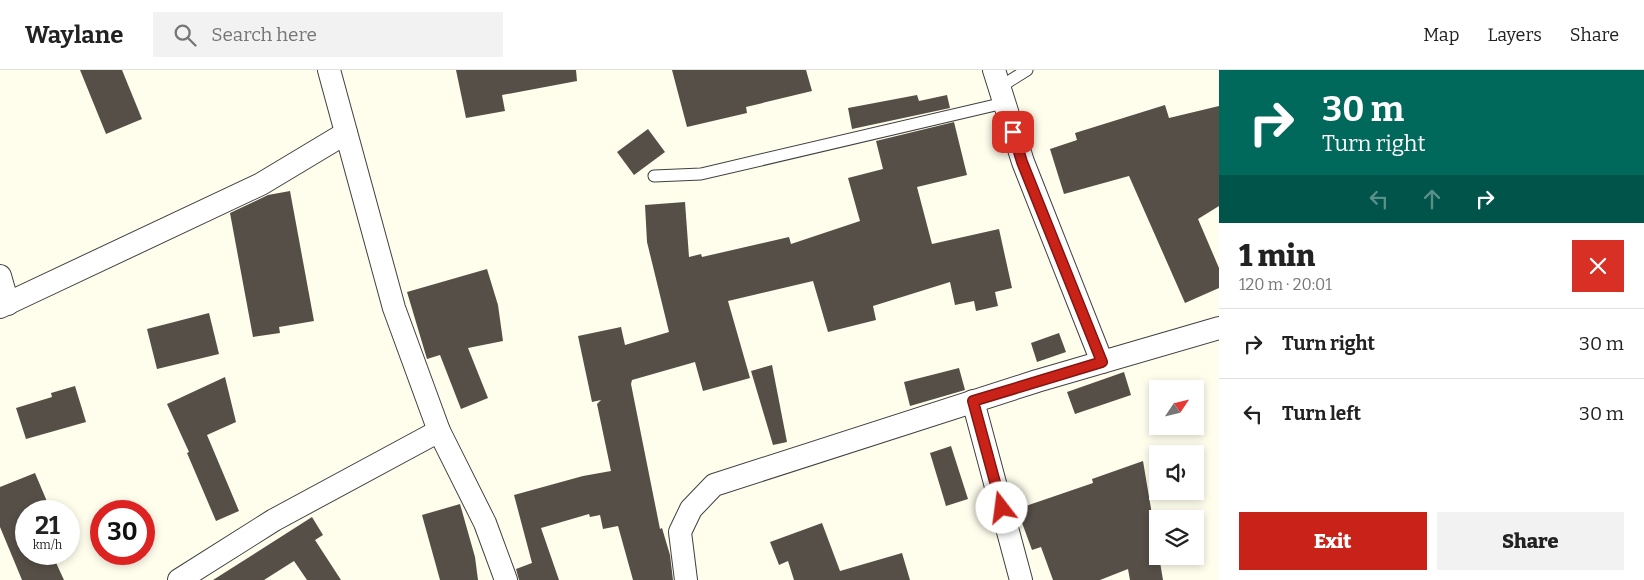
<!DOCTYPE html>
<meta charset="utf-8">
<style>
body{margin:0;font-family:Bitter,serif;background:#f2f2f2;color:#222;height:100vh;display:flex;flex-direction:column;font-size:19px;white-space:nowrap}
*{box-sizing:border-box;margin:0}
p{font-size:16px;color:#767676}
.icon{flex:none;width:28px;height:28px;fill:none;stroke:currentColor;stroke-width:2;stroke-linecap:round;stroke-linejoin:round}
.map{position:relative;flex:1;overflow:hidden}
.sheet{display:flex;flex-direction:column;background:#fff;width:425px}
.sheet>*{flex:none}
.guide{background:#00695c;color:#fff;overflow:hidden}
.needle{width:32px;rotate:55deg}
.tools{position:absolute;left:1149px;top:310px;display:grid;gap:10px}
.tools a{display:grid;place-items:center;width:55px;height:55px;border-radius:0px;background:#fff;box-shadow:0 2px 8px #0003;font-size:25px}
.speed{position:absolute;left:15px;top:430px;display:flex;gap:10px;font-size:25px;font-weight:700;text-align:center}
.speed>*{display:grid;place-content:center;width:65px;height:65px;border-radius:50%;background:#fff;box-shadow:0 2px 8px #0003;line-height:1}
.speed small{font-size:12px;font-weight:400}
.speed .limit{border:8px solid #d22;background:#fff;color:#111}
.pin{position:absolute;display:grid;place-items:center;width:42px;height:42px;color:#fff;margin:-21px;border-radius:10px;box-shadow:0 2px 8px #0006}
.me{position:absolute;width:55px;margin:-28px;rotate:345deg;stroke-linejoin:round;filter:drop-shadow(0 0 4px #0008)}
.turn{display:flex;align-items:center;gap:18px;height:105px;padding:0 20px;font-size:22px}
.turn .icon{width:65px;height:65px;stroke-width:2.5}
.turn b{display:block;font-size:35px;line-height:42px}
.lanes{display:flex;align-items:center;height:48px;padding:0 20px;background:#0003;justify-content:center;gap:25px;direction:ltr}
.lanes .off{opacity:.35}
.round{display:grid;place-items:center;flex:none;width:52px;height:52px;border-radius:0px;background:#f2f2f2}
.head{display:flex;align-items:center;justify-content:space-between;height:85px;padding:0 20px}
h1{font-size:30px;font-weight:800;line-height:38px}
.action{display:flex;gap:10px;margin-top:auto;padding:10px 20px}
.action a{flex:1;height:58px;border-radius:0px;background:#c92218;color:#fff;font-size:20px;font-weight:800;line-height:58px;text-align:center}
.action a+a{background:#f2f2f2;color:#222}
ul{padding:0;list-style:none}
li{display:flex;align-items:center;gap:15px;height:70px;padding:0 20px;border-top:1px solid #e0e0e0}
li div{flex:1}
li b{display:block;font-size:19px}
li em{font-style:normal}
header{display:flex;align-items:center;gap:30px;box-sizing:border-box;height:70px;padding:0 25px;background:#fff;border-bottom:1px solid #e0e0e0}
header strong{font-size:24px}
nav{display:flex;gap:28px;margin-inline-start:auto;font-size:18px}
.search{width:350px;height:45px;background:#f2f2f2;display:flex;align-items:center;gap:12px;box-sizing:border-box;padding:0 18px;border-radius:0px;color:#767676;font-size:19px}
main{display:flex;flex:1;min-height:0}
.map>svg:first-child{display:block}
.building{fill:#564f48}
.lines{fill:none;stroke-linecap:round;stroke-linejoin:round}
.service-casing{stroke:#404040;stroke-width:13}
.minor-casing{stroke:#404040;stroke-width:24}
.service{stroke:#fff;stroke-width:11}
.minor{stroke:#fff;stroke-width:22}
.route-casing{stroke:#831610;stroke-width:12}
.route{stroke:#c92218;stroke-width:9}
</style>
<header>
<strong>Waylane</strong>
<div class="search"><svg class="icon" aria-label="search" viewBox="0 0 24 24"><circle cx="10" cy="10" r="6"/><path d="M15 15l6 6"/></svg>Search here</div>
<nav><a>Map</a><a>Layers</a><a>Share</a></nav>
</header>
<main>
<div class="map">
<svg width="1219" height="510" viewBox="0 0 1219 510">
<rect width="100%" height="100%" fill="#fffdec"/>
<!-- building -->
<g class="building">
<path d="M 80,0 L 122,0 L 142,49 L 106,64 Z"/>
<path d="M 456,0 L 576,0 L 577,11 L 502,25 L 505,41 L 466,48 Z"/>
<path d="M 672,0 L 806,0 L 812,21 L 746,37 L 747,43 L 687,57 Z"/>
<path d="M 917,25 L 919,31 L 947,25 L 950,38 L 852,59 L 848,38 Z"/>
<path d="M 1165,35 L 1169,48 L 1219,36 L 1219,136 L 1198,149 L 1219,198 L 1219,218 L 1185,233 L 1129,106 L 1064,124 L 1050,79 L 1077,70 L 1075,63 Z"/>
<path d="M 954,52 L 967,105 L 917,117 L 932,174 L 999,159 L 1012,218 L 995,222 L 998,236 L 976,241 L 974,231 L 955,235 L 950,212 L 873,236 L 876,250 L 828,262 L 813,211 L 728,231 L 750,308 L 703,321 L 695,292 L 632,310 L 631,314 L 660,459 L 662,458 L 670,485 L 673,510 L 633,510 L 618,456 L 603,459 L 600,445 L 590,447 L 589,444 L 541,458 L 559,510 L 519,510 L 516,499 L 532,493 L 514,425 L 583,406 L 611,401 L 597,334 L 601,330 L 592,332 L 578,266 L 621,257 L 625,275 L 669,262 L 647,172 L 645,135 L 685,132 L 689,187 L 701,184 L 702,187 L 789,167 L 791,174 L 860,151 L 848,108 L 883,99 L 876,71 Z"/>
<path d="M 648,59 L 665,82 L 634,105 L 617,82 Z"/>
<path d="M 290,121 L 314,251 L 279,257 L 280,263 L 253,267 L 230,143 L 268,125 Z"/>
<path d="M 487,199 L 498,235 L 503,271 L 468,278 L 488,328 L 461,339 L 440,285 L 427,289 L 407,222 Z"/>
<path d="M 209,243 L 219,284 L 157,299 L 147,259 Z"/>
<path d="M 1059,263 L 1066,282 L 1037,292 L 1031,273 Z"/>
<path d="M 772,295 L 787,372 L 773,375 L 751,301 Z"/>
<path d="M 959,298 L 965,320 L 910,336 L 904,312 Z"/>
<path d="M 1124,302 L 1131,325 L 1075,344 L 1067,322 Z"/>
<path d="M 225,307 L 236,352 L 207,365 L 239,441 L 216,451 L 187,383 L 189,382 L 167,334 Z"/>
<path d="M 75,316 L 86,352 L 26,369 L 16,338 L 52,327 L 51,323 Z"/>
<path d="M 951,376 L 968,429 L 946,436 L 930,383 Z"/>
<path d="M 1143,391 L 1163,510 L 1130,510 L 1128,499 L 1100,510 L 1053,510 L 1041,477 L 1032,480 L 1017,439 L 1093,413 L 1092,409 Z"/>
<path d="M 35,403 L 51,441 L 26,441 L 26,484 L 52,484 L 64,510 L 22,510 L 0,457 L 0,417 Z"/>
<path d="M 460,434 L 475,487 L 478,510 L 440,510 L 422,445 Z"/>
<path d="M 312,447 L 323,465 L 315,470 L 341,510 L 307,510 L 294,491 L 264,510 L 213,510 Z"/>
<path d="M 822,453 L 840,501 L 902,483 L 910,510 L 794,510 L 788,491 L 779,495 L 770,472 Z"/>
</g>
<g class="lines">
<defs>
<g id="service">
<path d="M 1000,17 L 1027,0"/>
<path d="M 654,106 L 701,104 L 1004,33"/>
</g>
<g id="minor">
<path d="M 329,0 L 394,238 L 439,361 L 485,453 L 506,510"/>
<path d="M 994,0 L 1023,92 L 1102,292"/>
<path d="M 0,206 L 8,234"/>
<path d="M 0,237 L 261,114 L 346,63"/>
<path d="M 973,331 L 1021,510"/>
<path d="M 179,510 L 274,450 L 439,361"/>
<path d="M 686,510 L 680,462 L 691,439 L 714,415 L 1037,311 L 1219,258"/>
</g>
</defs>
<!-- service casing -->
<use href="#service" class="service-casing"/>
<!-- minor casing -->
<use href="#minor" class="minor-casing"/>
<!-- service -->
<use href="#service" class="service"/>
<!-- minor -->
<use href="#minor" class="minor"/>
</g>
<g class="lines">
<defs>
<path id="route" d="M 1002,438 L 973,331 L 1102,292 L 1022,92 L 1013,62"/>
</defs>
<!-- route casing -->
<use href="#route" class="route-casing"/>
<!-- route -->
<use href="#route" class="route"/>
</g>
</svg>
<div class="tools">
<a><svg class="needle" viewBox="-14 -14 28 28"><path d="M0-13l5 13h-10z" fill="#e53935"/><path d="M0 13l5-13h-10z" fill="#767676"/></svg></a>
<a><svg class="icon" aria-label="sound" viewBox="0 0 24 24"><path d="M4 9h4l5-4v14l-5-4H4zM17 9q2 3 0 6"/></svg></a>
<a><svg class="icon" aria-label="layers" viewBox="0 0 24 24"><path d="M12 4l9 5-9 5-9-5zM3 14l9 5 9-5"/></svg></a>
</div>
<div class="speed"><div>21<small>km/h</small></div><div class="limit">30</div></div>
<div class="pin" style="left:1013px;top:62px;background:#d93025"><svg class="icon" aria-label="arrive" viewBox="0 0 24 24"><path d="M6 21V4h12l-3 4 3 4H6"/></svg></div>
<svg class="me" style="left:1002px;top:438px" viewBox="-20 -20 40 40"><circle r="19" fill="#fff"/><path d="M0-13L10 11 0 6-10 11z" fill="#c92218"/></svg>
</div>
<section class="sheet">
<div class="guide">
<div class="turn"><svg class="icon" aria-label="right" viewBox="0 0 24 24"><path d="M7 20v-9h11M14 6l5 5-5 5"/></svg><div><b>30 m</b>Turn right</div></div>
<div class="lanes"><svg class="icon off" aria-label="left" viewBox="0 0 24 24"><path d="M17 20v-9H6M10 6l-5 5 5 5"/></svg><svg class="icon off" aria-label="ahead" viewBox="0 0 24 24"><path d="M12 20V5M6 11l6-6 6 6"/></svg><svg class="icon" aria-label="right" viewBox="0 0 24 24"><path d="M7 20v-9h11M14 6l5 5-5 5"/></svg></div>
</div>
<div class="head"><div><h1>1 min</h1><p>120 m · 20:01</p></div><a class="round" style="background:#d93025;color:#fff"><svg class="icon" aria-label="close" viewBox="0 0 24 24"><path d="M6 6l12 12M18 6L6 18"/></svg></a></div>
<ul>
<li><svg class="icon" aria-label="right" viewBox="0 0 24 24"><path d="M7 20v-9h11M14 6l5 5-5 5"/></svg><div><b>Turn right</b></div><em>30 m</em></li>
<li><svg class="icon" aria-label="left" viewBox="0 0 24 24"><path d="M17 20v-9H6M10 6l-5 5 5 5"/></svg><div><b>Turn left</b></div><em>30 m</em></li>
</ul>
<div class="action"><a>Exit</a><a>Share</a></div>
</section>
</main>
